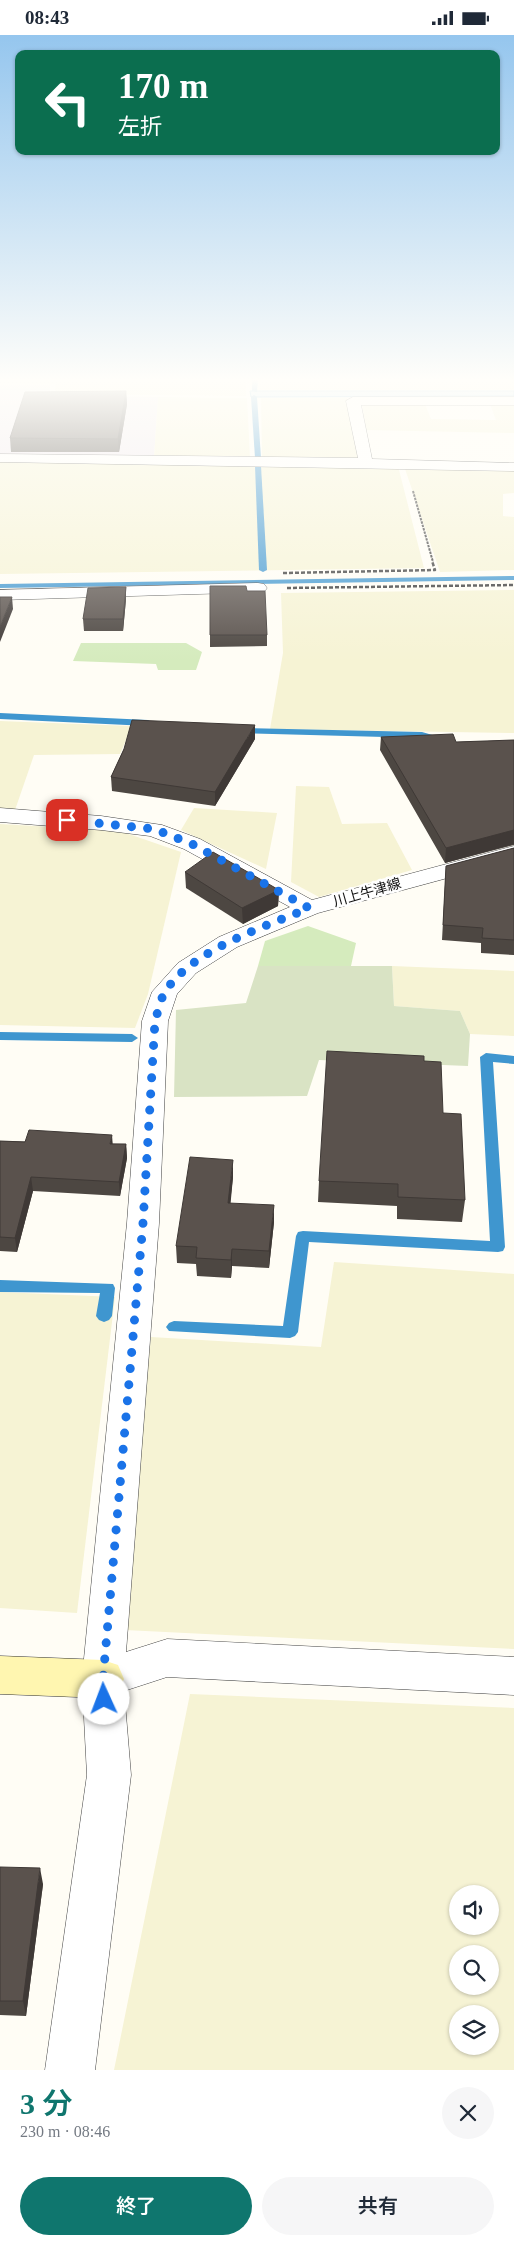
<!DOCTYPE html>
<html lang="ja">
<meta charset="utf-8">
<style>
body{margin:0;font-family:"Times New Roman","Noto Sans JP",serif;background:#f6f6f7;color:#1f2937;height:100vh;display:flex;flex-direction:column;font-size:19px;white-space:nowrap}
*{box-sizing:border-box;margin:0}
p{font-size:16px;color:#747a83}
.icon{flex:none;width:28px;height:28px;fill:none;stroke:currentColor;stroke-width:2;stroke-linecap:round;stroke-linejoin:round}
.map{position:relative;height:2035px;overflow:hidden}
.side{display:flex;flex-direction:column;background:#fff;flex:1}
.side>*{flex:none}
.hud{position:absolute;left:15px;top:15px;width:485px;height:105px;border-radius:10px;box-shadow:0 1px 4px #0004;background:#0b6e4f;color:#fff;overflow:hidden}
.controls{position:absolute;left:449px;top:1850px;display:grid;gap:10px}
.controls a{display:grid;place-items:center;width:50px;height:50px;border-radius:50%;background:#fff;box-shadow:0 1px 4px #0004;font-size:25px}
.pin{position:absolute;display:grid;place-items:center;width:42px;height:42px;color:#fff;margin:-21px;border-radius:10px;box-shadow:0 2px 8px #0006}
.me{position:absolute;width:55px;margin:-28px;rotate:358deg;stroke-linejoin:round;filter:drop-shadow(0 0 4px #0008)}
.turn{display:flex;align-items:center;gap:18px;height:105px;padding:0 20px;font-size:22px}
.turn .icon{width:65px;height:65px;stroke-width:2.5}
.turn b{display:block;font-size:35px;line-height:42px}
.round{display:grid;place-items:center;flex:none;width:52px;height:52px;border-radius:26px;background:#f6f6f7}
.summary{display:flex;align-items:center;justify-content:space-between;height:85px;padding:0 20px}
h1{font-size:30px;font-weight:600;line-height:38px;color:#0f766e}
.action{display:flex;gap:10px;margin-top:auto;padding:10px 20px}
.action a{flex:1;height:58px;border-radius:30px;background:#0f766e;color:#fff;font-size:20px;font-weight:600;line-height:58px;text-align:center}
.action a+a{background:#f6f6f7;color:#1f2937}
.status{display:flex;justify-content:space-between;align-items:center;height:35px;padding:0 25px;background:#fff;direction:ltr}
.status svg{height:14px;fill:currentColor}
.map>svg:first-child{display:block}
.industrial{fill:#eee6ef}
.farmland{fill:#f6f3d4;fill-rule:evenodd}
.green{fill:#d5ebbd}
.cemetery{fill:#d9e3c4}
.water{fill:#b9e0f7;stroke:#3f96cf}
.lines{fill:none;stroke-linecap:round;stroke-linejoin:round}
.stream{fill:#3f96cf;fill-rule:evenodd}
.minor-casing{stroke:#444;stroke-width:1}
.secondary-casing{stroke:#333;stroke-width:1}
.path-far1{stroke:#333;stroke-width:2;stroke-dasharray:2.5 1;stroke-linecap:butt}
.path{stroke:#333;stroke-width:2.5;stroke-dasharray:4 2;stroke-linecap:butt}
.minor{fill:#fff;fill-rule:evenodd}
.secondary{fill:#fff6b0;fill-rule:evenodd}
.wall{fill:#4d4742}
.shaded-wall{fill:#3f3936}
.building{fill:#5a524d;stroke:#3f3936}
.route{stroke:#1a73e8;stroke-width:9;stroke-dasharray:0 16.2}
.labels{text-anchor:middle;stroke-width:5;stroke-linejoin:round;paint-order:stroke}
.street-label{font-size:14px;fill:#111;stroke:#fff}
</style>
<div class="status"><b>08:43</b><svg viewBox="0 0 49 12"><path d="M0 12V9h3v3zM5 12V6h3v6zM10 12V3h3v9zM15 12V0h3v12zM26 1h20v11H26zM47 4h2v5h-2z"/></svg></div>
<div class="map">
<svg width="514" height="2035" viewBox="0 0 514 2035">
<rect width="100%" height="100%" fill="#fffdf5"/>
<!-- industrial -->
<path class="industrial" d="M 0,350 L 50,350 L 50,361 L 158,362 L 154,423 L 0,419 Z"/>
<!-- farmland -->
<g class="farmland">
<path d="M 0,342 L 246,342 L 246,361 L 55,359 L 55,349 L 0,348 Z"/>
<rect x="260" y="342" width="254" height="13"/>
<path d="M 158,362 L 247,363 L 250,423 L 154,423 Z"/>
<path d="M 261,363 L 347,363 L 360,425 L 262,424 Z"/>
<path d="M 362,368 L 425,369 L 431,384 L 496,385 L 490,369 L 514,369 L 514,398 L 366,395 Z"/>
<path d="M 0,426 L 398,431 L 424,533 L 0,539 Z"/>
<path d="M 404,431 L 514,434 L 514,458 L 503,459 L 503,481 L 514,482 L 514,535 L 440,537 Z"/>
<path d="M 514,555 L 514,698 L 270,694 L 283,618 L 281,558 Z"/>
<path d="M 0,686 L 132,691 L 120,719 L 34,720 L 15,775 L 0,774 Z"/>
<path d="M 296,751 L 329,752 L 342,789 L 387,788 L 412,835 L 319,862 L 291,847 Z"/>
<path d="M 194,773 L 277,778 L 266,834 L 181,795 Z"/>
<path d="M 0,789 L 120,796 L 181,817 L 148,959 L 135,993 L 0,990 Z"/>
<path d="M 392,931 L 514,936 L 514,1001 L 470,999 L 460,976 L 394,971 Z"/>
<path d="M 334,1227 L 514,1239 L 514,1614 L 125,1595 L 135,1453 L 151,1302 L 321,1312 Z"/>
<path d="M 0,1257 L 115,1262 L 77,1578 L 0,1573 Z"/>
<path d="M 190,1659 L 514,1673 L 514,2035 L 114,2035 ZM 458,1859 L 490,1859 L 490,1891 L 458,1891 ZM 458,1919 L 490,1919 L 490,1951 L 458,1951 ZM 458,1979 L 490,1979 L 490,2011 L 458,2011 Z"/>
</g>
<!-- green -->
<g class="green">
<path d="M 81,608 L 186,608 L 202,617 L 196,635 L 158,635 L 156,629 L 73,626 Z"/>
<path d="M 308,891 L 356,908 L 351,931 L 258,931 L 265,906 Z"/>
</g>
<!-- cemetery -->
<path class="cemetery" d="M 258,931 L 392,931 L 394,971 L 460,976 L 470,999 L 468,1031 L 319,1025 L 307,1061 L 174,1062 L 176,975 L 246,968 Z"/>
<!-- water -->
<path class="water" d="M 250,356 L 514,356 L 514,361 L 251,362 Z"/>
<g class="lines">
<!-- stream -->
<g class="stream">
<path d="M 252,342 L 258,342 L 257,357 L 252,356 Z"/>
<path d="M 254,360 L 257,362 L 261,423 L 258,425 L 255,423 L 251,362 Z"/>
<path d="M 258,429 L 261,431 L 267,535 L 263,537 L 259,535 L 255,431 Z"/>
<path d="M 514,541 L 514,545 L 0,553 L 0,549 Z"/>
<path d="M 0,678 L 148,685 L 153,688 L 148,691 L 0,684 Z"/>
<path d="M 238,693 L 422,697 L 443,703 L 438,706 L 422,703 L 235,698 L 235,694 Z"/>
<path d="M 0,997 L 132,999 L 138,1003 L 132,1007 L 0,1005 Z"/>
<path d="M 486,1018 L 514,1021 L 514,1029 L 493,1027 L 505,1212 L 503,1216 L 498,1217 L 309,1207 L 298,1297 L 295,1301 L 290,1303 L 169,1296 L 166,1292 L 169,1288 L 174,1286 L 283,1291 L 296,1201 L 298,1197 L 303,1196 L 490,1206 L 480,1022 Z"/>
<path d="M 0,1245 L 113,1249 L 115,1253 L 112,1281 L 109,1285 L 104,1287 L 99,1285 L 96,1281 L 100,1258 L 0,1257 Z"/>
</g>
<defs>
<g id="minor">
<path d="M 353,362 L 514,362 L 514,370 L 361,370 L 372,424 L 514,428 L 514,436 L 0,427 L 0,419 L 358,423 L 346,366 Z"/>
<path d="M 258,548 L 264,549 L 267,553 L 264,557 L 0,565 L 0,555 Z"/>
<path d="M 0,773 L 101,781 L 162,790 L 200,804 L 312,865 L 514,811 L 514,825 L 318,878 L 237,912 L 196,938 L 177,959 L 168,986 L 159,1188 L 126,1617 L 167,1604 L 514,1622 L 514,1660 L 167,1642 L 124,1656 L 131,1740 L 95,2035 L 45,2035 L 87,1740 L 82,1644 L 127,1188 L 142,986 L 152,957 L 178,928 L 219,902 L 290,872 L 184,814 L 150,801 L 101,795 L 0,787 Z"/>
</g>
<path id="secondary" d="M 0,1621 L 103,1625 L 118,1630 L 124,1644 L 118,1658 L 103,1663 L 0,1659 Z"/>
</defs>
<!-- minor casing -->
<use href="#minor" class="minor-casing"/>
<!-- secondary casing -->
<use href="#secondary" class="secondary-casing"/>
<!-- path-far1 -->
<path class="path-far1" d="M 413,456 L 433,527"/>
<!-- path -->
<g class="path">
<path d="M 283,538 L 435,535 L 432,526"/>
<path d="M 287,553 L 514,550"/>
</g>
<!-- minor -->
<use href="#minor" class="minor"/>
<!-- secondary -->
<use href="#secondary" class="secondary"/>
</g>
<!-- wall -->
<g class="wall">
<path d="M 126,356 L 127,369 L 119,417 L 11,417 L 10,403 Z"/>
<path d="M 126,552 L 126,564 L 123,596 L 84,596 L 83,584 Z"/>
<path d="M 247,556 L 267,600 L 267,611 L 210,612 L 210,600 Z"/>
<path d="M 381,702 L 456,707 L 514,705 L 514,810 L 445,828 L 380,715 Z"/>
<path d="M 255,704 L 215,771 L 112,756 L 111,742 L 124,714 Z"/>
<path d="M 514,813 L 514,920 L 481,918 L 481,908 L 442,905 L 446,831 Z"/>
<path d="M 185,837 L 279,855 L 278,871 L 243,889 L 186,853 Z"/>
<path d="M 424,1026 L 443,1078 L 465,1165 L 462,1187 L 397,1184 L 397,1171 L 318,1167 L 319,1146 Z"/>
<path d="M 0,1106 L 126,1109 L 127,1123 L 120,1161 L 33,1156 L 17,1217 L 0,1216 Z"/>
<path d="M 233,1142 L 230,1168 L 274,1187 L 269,1233 L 232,1231 L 231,1243 L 197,1241 L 196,1229 L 177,1228 L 176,1211 Z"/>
<path d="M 0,1832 L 43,1849 L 26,1981 L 0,1980 Z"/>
</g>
<!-- shaded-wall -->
<g class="shaded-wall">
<path d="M 126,356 L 127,369 L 119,417 L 118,404 Z"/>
<path d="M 126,552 L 126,564 L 123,596 L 123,584 Z"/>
<path d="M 12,562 L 13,574 L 0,607 L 0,592 Z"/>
<path d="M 255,690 L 255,704 L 215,771 L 215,757 Z"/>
<path d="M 514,795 L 514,809 L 445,828 L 446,813 Z"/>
<path d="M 279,855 L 278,871 L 243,889 L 242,873 Z"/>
<path d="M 112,1100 L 113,1113 L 110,1109 Z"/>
<path d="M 126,1109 L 127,1123 L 120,1161 L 119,1147 Z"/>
<path d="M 233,1125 L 233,1142 L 229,1185 L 228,1168 Z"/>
<path d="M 31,1142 L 33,1156 L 17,1217 L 15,1203 Z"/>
<path d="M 274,1170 L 274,1187 L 269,1233 L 269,1216 Z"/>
<path d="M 232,1214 L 232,1231 L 231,1243 L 231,1225 Z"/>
<path d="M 40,1833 L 43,1849 L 26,1981 L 23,1966 Z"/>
</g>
<!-- building -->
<g class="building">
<path d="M 126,356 L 118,404 L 10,403 L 25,357 Z"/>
<path d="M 210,551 L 246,551 L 247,556 L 265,556 L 267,600 L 210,600 Z"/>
<path d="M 126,552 L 123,584 L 83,584 L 88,553 Z"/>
<path d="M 0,562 L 12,562 L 0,592 Z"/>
<path d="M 132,685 L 255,690 L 215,757 L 111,742 L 124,714 Z"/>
<path d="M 453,699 L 456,707 L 514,705 L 514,795 L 446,813 L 381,702 Z"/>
<path d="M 514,813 L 514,905 L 482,903 L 483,893 L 443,890 L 446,831 Z"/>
<path d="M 213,817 L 279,855 L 242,873 L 185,837 Z"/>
<path d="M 327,1016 L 424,1021 L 424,1026 L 441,1027 L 443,1078 L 461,1079 L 465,1165 L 398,1162 L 398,1149 L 319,1146 Z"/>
<path d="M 29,1095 L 112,1100 L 110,1109 L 126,1109 L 119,1147 L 31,1142 L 15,1203 L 0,1202 L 0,1106 L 25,1107 Z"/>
<path d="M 190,1122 L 233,1125 L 228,1168 L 274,1170 L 269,1216 L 232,1214 L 231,1225 L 196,1223 L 197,1212 L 176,1211 Z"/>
<path d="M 0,1832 L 40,1833 L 23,1966 L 0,1966 Z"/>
</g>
<!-- sky -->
<linearGradient id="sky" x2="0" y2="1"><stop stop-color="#95c6ee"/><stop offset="0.55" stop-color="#fffefa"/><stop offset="1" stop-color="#fffefa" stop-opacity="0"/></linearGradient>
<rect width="514" height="627" fill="url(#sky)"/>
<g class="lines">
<!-- route -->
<path class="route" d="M 67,785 L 154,794 L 192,809 L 309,873 C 265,892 191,915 165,957 C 160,965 158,977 155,986 L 143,1188 L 103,1644 L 104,1664"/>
</g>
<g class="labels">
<!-- street labels -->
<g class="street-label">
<text transform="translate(367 857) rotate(-16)" y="5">川上牛津線</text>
</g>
</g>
</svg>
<div class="controls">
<a><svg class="icon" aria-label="sound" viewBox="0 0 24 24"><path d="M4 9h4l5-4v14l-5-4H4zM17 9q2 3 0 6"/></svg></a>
<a><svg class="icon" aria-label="search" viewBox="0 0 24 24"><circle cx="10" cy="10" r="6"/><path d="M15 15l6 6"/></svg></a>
<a><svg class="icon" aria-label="layers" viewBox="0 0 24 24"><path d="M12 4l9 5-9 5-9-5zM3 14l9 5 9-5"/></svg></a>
</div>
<div class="pin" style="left:67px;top:785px;background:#d93025"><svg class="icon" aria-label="arrive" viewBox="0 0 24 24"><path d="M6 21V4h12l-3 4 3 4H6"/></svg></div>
<svg class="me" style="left:104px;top:1664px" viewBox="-20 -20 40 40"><circle r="19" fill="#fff"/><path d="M0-13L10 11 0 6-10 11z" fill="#1a73e8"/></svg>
<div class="hud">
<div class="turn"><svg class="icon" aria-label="left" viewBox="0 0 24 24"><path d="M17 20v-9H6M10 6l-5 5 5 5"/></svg><div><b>170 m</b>左折</div></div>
</div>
</div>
<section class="side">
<div class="summary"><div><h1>3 分</h1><p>230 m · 08:46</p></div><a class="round"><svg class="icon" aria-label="close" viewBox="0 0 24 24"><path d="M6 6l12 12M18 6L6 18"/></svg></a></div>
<div class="action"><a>終了</a><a>共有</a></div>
</section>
